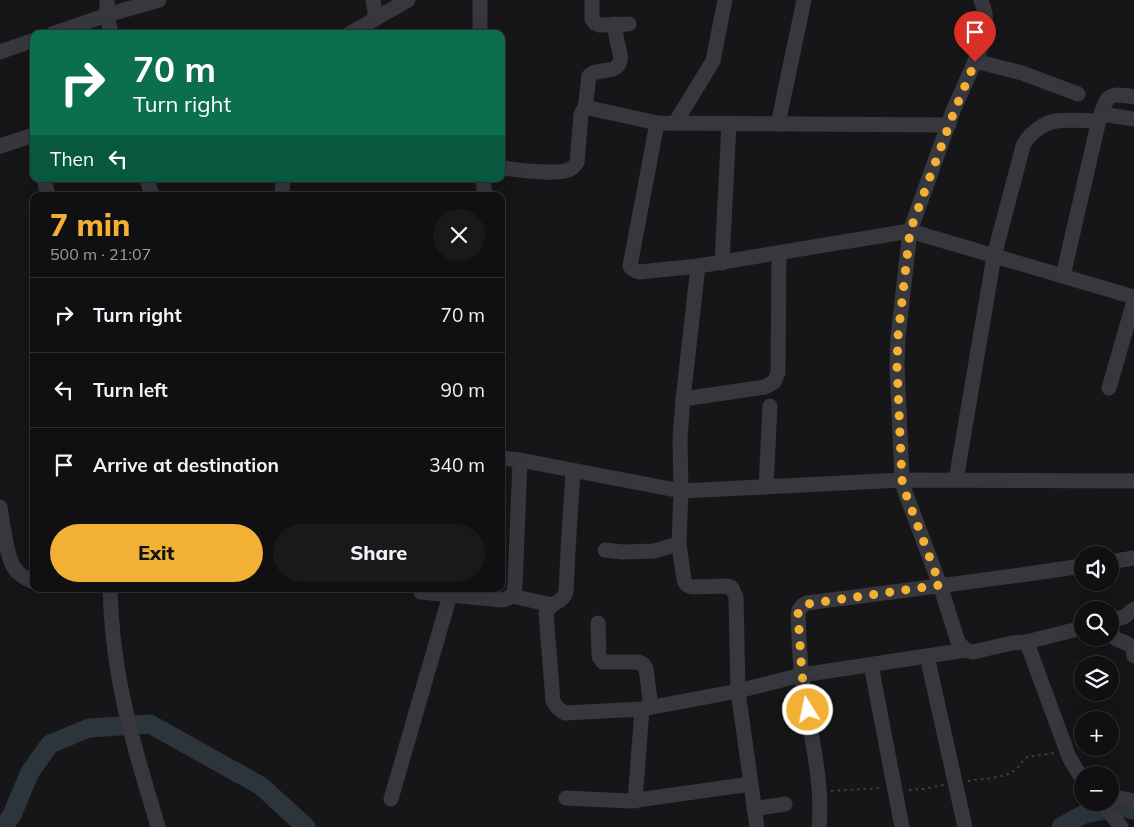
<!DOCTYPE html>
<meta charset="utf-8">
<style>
body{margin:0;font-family:Mulish,sans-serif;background:#19191b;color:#f1f3f6;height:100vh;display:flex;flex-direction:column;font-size:19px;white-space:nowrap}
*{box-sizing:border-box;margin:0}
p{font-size:16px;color:#9c9d9f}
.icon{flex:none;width:28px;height:28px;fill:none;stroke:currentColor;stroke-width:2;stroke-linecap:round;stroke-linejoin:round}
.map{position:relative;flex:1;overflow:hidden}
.panel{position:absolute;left:30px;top:192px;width:475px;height:400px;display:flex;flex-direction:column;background:#101012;border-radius:10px;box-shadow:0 5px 20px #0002,0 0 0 1px #303032}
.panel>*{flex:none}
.hud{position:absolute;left:30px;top:30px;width:475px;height:152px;border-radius:10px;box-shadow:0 5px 20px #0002,0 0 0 1px #303032;background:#0b6e4f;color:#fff;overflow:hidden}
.controls{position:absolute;left:1074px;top:546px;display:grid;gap:10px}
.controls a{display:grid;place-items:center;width:45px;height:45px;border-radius:50%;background:#101012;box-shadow:0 5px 20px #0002,0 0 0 1px #303032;font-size:25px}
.pin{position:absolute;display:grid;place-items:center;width:42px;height:42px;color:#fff;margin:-51px -21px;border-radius:50% 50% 50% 0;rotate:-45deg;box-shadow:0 0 5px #0007}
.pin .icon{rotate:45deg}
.me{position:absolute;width:55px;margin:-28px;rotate:350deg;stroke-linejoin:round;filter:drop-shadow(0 0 4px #0008)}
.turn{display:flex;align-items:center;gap:18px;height:105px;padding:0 20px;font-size:22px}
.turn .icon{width:65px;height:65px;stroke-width:2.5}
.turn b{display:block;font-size:35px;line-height:42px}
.then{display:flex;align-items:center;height:48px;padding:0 20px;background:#0003;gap:10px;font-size:19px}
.round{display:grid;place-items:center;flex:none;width:52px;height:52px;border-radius:26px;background:#19191b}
.summary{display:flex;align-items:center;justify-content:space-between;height:85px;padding:0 20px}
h1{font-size:30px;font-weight:800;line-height:38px;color:#f2b134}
.action{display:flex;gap:10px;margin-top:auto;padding:10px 20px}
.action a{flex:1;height:58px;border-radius:30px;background:#f2b134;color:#111;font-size:20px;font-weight:800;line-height:58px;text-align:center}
.action a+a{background:#19191b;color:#f1f3f6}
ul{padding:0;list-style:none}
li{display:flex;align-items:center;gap:15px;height:75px;padding:0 20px;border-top:1px solid #303032}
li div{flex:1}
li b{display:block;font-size:19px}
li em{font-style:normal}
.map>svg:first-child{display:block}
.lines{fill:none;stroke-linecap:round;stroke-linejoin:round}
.river{stroke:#2c353c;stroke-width:19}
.path{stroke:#3d3f44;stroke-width:2;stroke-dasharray:2.5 4;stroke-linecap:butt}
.minor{stroke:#37383d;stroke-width:15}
.route{stroke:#f2b134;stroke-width:9;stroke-dasharray:0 16.2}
</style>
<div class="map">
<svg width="1134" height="827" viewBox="0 0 1134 827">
<rect width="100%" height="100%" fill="#161618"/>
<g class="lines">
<!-- river -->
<g class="river">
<path d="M 3,827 L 12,815 L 30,772 L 50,744 L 89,728 L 150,724 L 261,786 L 306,827"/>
<path d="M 1061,827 L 1084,814 L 1121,807 L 1134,810"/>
</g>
<!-- path -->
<g class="path">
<path d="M 968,781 C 980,779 1004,778 1014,771 C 1020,767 1021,761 1027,757 L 1055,753"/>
<path d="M 909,790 L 923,789 L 944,785"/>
<path d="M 831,791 L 881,788"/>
</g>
<!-- minor -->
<g class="minor">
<path d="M 107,0 L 107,15 L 111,34"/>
<path d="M 373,0 L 376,18"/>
<path d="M 480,0 L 480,34"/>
<path d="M 592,0 L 592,19 L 595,23 L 600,25 L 629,24"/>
<path d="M 981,0 L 985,13 L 986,26 L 983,43 L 953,111 L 910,231 L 898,337 L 897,366 L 902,480 L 904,489 L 940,585 L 958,642 L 966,650 L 973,652 L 1012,643 L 1026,642 L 1030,651 L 1069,757 L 1076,769 L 1082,778"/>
<path d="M 52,34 L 107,15 L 159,0"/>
<path d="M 349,34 L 408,0"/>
<path d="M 0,52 L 34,40"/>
<path d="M 975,61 L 1022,73 L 1078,94"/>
<path d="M 585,108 L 589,76 C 597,67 617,75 620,61 C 622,55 618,47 617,41 C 616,35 615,30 615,24"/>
<path d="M 1101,114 L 1134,119"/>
<path d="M 657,123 L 630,266 C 632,270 635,271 639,272 L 698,266 L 910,231 L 1134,297"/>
<path d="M 675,123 L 713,61 L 725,0"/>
<path d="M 778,124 L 804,0"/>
<path d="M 0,146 L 34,135"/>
<path d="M 501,168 C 516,169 560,177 572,168 C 574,167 575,165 577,162 L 581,115 C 582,110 584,109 589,108 L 657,123 L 949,125"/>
<path d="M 44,179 L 48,196"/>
<path d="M 147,179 L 152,196"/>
<path d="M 483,179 L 485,196"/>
<path d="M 282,196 L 283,179"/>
<path d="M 722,263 L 729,123"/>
<path d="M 698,266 L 683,399 L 680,438 L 681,491 L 679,544 L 684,580 C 685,584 687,586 692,587 L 728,586 L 732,588 L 736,597 L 738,691 L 757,827"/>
<path d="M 1063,276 L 1098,124 C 1107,98 1104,91 1134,97"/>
<path d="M 1109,388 L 1134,301"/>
<path d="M 683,399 L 765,387 L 774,382 L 778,373 L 779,254"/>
<path d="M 501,458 L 520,460 L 681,491 L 902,480 L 1134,481"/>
<path d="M 573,471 L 568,551 L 566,592 C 563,603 550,602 546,613 L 553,701 C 556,707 559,710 565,713 L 642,709 L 738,691 L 802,675 L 966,650"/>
<path d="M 956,480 L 994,256 L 1023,146 C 1028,135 1042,123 1056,121 C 1070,119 1085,121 1099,121"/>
<path d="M 766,487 L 770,406"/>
<path d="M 0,507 C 3,523 6,557 15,569 C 19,575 27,579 34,582"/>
<path d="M 605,550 L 623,552 L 654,551 L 679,544"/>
<path d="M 1110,562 L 1134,558"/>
<path d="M 110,589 C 111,621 114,652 120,683 C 129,732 144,779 158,827"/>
<path d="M 421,592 L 501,600 C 511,599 514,595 515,585 L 520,460"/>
<path d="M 512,596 L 552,605"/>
<path d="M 1111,620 C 1111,624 1111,629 1112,633 C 1116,646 1132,636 1134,656"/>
<path d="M 1110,621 L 1124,617 L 1134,609"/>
<path d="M 598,623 L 599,656 L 603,662 L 638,662 L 643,664 L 646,669 L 651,707"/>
<path d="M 1026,642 L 1082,628"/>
<path d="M 927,656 L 965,827"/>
<path d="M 871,665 L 902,827"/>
<path d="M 1110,796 L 1134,801"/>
<path d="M 566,798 L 630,801 L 751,784"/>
<path d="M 391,799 L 450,595"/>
<path d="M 635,801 L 642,709"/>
<path d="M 1102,802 L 1121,827"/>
<path d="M 754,809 L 785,804"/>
<path d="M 819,827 C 824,776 807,726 802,675 C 799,655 799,634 798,614 C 799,608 802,605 807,603 C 899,591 991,580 1082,566"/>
</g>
</g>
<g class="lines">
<!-- route -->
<path class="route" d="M 808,710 L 802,675 L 798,614 C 799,608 802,606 807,604 L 940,585 L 904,489 L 902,480 L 897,366 L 898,336 L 910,231 L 954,112 L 975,62"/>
</g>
</svg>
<div class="controls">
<a><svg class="icon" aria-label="sound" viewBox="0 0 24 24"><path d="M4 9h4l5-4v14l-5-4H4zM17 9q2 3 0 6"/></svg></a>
<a><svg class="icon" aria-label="search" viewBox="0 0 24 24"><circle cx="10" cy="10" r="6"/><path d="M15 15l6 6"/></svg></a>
<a><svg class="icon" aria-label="layers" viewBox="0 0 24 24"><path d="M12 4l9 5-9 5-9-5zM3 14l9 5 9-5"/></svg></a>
<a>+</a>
<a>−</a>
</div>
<div class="pin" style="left:975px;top:62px;background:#d93025"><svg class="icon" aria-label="arrive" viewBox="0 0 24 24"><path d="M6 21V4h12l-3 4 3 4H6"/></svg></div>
<svg class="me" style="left:808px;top:710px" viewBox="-20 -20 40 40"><circle r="17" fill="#f2b134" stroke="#fff" stroke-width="3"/><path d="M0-11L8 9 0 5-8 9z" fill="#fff"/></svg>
<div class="hud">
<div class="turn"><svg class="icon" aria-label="right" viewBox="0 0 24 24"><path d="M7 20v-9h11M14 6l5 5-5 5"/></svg><div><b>70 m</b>Turn right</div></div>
<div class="then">Then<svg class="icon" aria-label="left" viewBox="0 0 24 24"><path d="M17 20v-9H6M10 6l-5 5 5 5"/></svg></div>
</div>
<section class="panel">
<div class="summary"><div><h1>7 min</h1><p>500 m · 21:07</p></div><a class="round"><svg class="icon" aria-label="close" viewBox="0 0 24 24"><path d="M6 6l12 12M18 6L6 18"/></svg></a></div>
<ul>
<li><svg class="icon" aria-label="right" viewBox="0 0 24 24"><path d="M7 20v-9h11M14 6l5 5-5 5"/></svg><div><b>Turn right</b></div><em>70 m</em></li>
<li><svg class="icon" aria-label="left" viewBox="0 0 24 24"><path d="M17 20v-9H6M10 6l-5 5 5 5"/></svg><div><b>Turn left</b></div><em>90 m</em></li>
<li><svg class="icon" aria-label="arrive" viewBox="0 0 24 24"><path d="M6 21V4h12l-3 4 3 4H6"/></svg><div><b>Arrive at destination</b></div><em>340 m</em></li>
</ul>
<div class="action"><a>Exit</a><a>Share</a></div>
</section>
</div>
